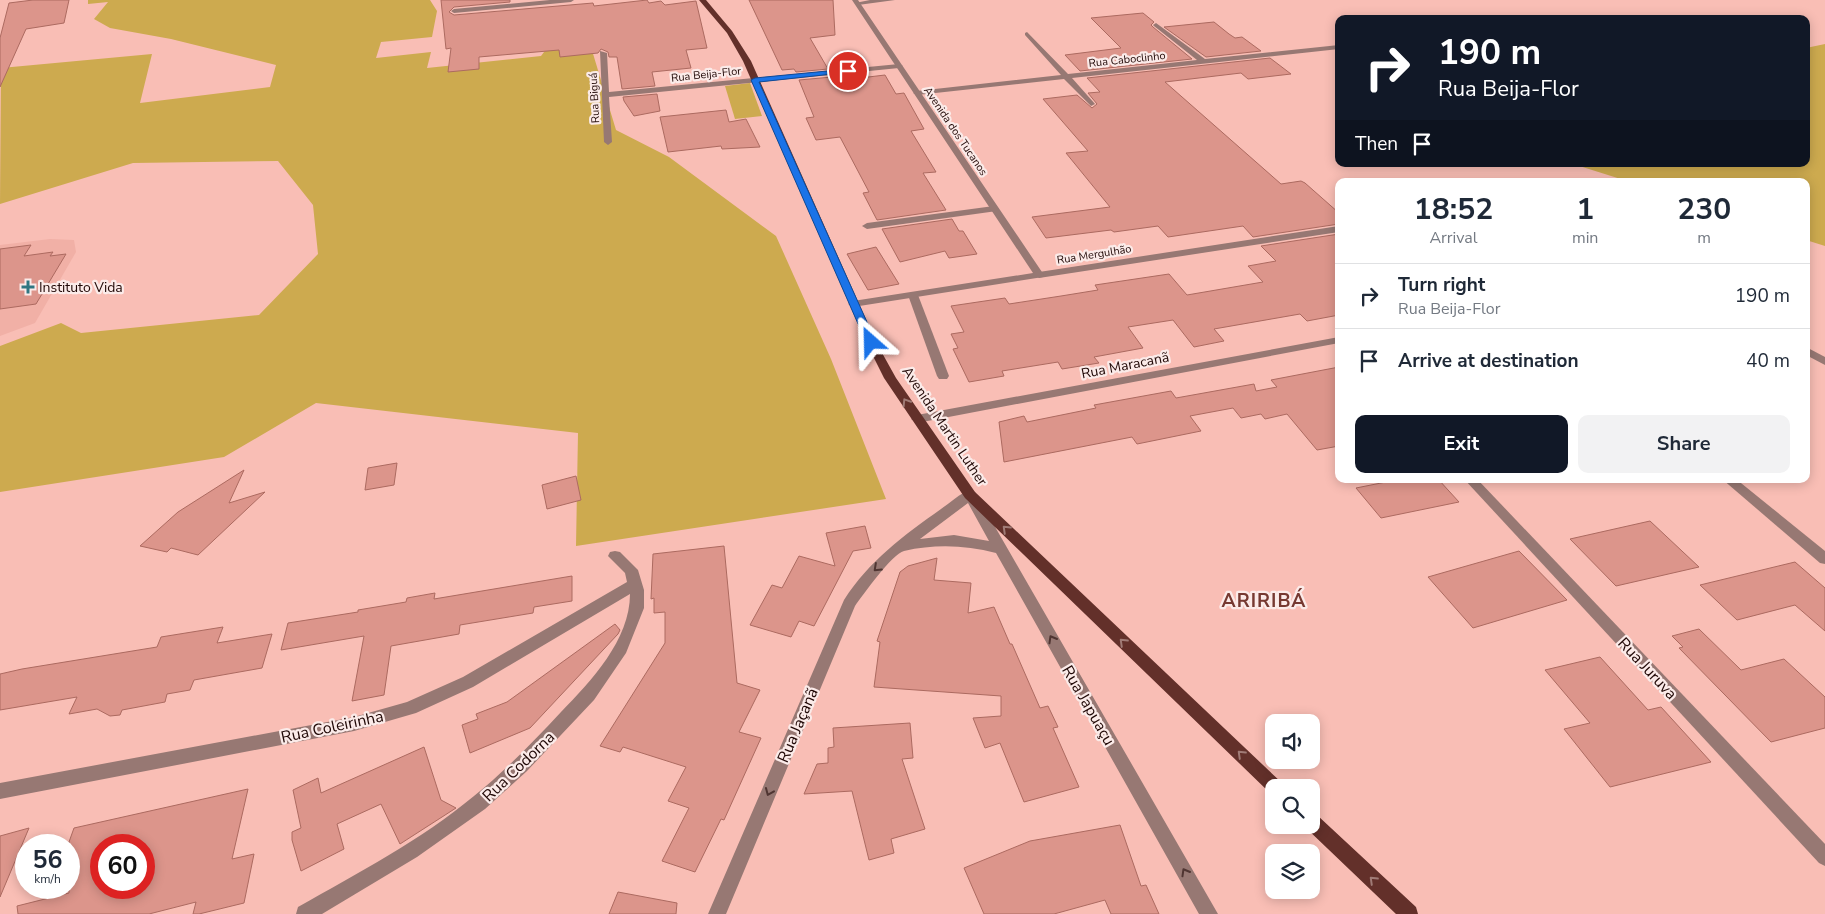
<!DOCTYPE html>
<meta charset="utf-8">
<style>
body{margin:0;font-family:"Nunito Sans",sans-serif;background:#f2f2f3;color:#1f2937;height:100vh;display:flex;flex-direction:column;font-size:19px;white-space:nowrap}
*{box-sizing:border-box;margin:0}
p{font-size:16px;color:#747a83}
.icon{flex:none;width:28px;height:28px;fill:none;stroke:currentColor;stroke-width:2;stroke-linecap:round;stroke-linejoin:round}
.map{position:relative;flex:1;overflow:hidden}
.side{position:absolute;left:1335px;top:178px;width:475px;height:305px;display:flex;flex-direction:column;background:#fff;border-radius:10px;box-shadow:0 2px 12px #0003}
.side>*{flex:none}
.top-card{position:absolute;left:1335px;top:15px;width:475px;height:152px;border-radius:10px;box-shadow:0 2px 12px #0003;background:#111827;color:#fff;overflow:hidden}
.tools{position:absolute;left:1265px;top:714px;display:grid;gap:10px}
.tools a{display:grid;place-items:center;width:55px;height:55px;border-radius:10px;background:#fff;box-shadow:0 2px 12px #0003;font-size:25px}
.speed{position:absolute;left:15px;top:834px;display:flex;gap:10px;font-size:25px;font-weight:700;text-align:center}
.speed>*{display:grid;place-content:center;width:65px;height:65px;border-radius:50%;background:#fff;box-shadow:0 2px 12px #0003;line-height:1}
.speed small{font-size:12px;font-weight:400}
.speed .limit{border:8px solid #d22;background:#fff;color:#111}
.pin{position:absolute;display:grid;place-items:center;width:42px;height:42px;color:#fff;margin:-21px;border:2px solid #fff;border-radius:50%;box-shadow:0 1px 5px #0007}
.me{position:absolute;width:55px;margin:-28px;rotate:335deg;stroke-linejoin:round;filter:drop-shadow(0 0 4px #0008)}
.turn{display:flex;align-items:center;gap:18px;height:105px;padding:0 20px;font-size:22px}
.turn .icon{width:65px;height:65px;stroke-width:2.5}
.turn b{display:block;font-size:35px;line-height:42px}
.then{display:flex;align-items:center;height:48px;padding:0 20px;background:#0003;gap:10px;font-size:19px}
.eta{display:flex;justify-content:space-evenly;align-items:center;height:85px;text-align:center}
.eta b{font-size:30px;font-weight:700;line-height:35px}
.primary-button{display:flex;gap:10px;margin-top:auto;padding:10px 20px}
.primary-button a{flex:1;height:58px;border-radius:10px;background:#111827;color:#fff;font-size:20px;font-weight:700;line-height:58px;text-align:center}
.primary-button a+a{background:#f2f2f3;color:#1f2937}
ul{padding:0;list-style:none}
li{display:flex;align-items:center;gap:15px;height:65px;padding:0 20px;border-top:1px solid #e0e1e3}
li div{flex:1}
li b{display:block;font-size:19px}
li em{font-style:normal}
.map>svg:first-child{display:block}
.built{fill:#f1b0a6}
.green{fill:#cdaa4f}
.building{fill:#dc958b;stroke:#ac6a60;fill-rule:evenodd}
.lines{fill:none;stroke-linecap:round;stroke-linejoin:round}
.minor{fill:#977873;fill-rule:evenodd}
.tertiary{fill:#977873;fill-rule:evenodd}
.primary{fill:#63302a;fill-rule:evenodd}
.oneway{stroke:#a07b76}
.oneway2{stroke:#503532}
.route{fill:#1a73e8;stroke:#114b97}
.poi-dot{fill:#307782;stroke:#fbebe9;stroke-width:2}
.labels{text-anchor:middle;stroke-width:4.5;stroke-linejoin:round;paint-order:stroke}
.far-street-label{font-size:11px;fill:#200806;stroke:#fbebe9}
.poi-label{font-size:14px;fill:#200806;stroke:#fbebe9;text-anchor:start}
.street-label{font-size:14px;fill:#200806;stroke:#fbebe9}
.near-street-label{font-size:16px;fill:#200806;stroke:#fbebe9}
.district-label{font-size:19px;font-weight:bold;letter-spacing:1px;fill:#763931;stroke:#fbebe9}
</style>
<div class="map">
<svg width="1825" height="914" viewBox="0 0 1825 914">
<rect width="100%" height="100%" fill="#f9beb5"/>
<!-- built -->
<path class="built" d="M 50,239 L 74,240 L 76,252 L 35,323 L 0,336 L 0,245 Z"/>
<!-- green -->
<g class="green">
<path d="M 88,0 L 430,0 L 437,11 L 432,37 L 381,42 L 376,58 L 431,52 L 427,68 L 541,56 L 569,19 L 591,47 L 616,130 L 669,157 L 776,236 L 831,359 L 886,499 L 576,546 L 578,433 L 316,403 L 224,457 L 0,492 L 0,346 L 61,323 L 81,333 L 259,315 L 318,254 L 313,205 L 278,161 L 133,163 L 0,204 L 1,68 L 152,54 L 140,103 L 270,87 L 276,65 L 171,39 L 110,28 L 94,19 L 108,2 L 88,4 Z"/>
<path d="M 1825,44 L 1825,246 L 1806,240 L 1806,181 L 1627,181 L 1573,164 L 1806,164 L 1806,48 Z"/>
<path d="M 750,83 L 762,116 L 735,119 L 725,86 Z"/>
</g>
<!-- building -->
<g class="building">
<path d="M 33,0 L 69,0 L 64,23 L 26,29 L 0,87 L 0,38 L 9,3 Z"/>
<path d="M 441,0 L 510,0 L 510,2 L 454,7 L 449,12 L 454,15 L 593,3 L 594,6 L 647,0 L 649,3 L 661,1 L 665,5 L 696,1 L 707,48 L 686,50 L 691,68 L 652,72 L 655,86 L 622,89 L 617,57 L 609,57 L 608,52 L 601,49 L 598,53 L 560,57 L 559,50 L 479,57 L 479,69 L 448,72 L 451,48 L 446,49 Z"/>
<path d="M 749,0 L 833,0 L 835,35 L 810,38 L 828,69 L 796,72 L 794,69 L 782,70 Z"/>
<path d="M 1143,13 L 1154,22 L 1151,25 L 1153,27 L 1192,59 L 1080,71 L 1065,55 L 1121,48 L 1091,18 Z"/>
<path d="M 1214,22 L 1229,34 L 1235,38 L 1242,37 L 1261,51 L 1206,57 L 1164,27 Z"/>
<path d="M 1270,58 L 1291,74 L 1248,79 L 1241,73 L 1165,82 L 1281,184 L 1301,181 L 1305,183 L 1339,213 L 1339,224 L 1253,237 L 1243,226 L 1168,237 L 1158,226 L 1114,232 L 1111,230 L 1046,238 L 1032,217 L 1110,207 L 1066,153 L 1088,151 L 1043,99 L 1077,95 L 1092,108 L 1097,104 L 1088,93 L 1100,92 L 1087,78 Z"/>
<path d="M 885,75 L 896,94 L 904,93 L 924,129 L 911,131 L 936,172 L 923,173 L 946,210 L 877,220 L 863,193 L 869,192 L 840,137 L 816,140 L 806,118 L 814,117 L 799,80 L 832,77 L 835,81 Z"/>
<path d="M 657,94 L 660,111 L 634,116 L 624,101 L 623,97 Z"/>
<path d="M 726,110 L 729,122 L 746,119 L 760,147 L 722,149 L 721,146 L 668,152 L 660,117 Z"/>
<path d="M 952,219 L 959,231 L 963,231 L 977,254 L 949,258 L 945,251 L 900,262 L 882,229 Z"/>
<path d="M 1339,234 L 1339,315 L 1307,321 L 1300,314 L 1214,329 L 1224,341 L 1194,347 L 1173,320 L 1128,327 L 1143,348 L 1094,357 L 1099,363 L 1062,369 L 1058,362 L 1002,371 L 1004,376 L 969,382 L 953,349 L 958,348 L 951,334 L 964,332 L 951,306 L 1005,298 L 1009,304 L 1061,296 L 1098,290 L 1095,285 L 1169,274 L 1187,295 L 1263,282 L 1248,266 L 1276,261 L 1261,246 Z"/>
<path d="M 31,245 L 24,256 L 53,252 L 50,256 L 66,254 L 36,304 L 0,309 L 0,249 Z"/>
<path d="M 876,247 L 899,284 L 868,290 L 847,254 Z"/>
<path d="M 1339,367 L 1339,446 L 1317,450 L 1287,414 L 1265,419 L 1261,414 L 1241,418 L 1233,408 L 1190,416 L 1201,431 L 1137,444 L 1132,437 L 1004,462 L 999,422 L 1024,416 L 1027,422 L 1096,408 L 1094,405 L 1171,391 L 1176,398 L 1254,384 L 1256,391 L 1277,387 L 1271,380 Z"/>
<path d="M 397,463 L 394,485 L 365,490 L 368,468 Z"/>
<path d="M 244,470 L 229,503 L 265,492 L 198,555 L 171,548 L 167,552 L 140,546 L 178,512 Z"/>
<path d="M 576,476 L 581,500 L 547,509 L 542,485 Z"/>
<path d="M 1401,479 L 1438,479 L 1459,502 L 1381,518 L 1356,488 Z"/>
<path d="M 1650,521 L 1699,567 L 1616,586 L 1570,539 Z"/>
<path d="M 865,526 L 871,548 L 853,551 L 814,626 L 799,621 L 791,637 L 750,625 L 772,585 L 782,588 L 799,556 L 835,566 L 826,533 Z"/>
<path d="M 724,546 L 737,683 L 760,690 L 739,732 L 761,738 L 724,820 L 721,819 L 695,872 L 662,861 L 689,808 L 668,801 L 686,767 L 623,747 L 620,752 L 600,746 L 665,643 L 665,612 L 654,613 L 654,598 L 651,599 L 653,554 Z"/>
<path d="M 1519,551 L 1567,600 L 1473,628 L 1428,577 Z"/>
<path d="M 937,558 L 934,580 L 971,583 L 968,613 L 994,607 L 1010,644 L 1012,644 L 1040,708 L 1048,706 L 1058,727 L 1053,728 L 1079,787 L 1024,802 L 1000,743 L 985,748 L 973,718 L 1001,716 L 1001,696 L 874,687 L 880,642 L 877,641 L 900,572 L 908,566 Z"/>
<path d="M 1795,562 L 1825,588 L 1825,631 L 1795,605 L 1737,620 L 1700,585 Z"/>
<path d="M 572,576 L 572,601 L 534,607 L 533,613 L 460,625 L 459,634 L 391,646 L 384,695 L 352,701 L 364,636 L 281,650 L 288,623 L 358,612 L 358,610 L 406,602 L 407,598 L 435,593 L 434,599 Z"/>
<path d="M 615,624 L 620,630 L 618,634 L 530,728 L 470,753 L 462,725 L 478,719 L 476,714 L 507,702 Z"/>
<path d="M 223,627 L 217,643 L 272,634 L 262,668 L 194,680 L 190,690 L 167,694 L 165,702 L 122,710 L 120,715 L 110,716 L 97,709 L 69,714 L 77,697 L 0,710 L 0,674 L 22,669 L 157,647 L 161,637 Z"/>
<path d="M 1699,629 L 1741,670 L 1784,659 L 1825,697 L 1825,728 L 1771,742 L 1679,648 L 1683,647 L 1672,636 Z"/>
<path d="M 1600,657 L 1648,710 L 1661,707 L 1711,762 L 1610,787 L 1564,729 L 1590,723 L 1545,670 Z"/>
<path d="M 910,723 L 913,758 L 902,759 L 925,829 L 891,839 L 894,853 L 869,860 L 852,791 L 804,794 L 817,764 L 828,763 L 828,748 L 834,747 L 833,728 Z"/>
<path d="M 424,747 L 441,800 L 456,808 L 400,844 L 381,804 L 337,824 L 344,849 L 301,871 L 292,840 L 292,832 L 301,828 L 293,790 L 318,778 L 321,793 Z"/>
<path d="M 248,789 L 232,859 L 254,854 L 244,903 L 199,914 L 193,914 L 196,902 L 149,914 L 18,914 L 17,906 L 69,893 L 69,842 L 74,828 ZM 101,845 L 144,845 L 144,888 L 101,888 Z"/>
<path d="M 1120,825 L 1141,886 L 1146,885 L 1159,914 L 1111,914 L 1105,900 L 1054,914 L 984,914 L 964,868 L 1030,841 Z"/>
<path d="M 29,828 L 0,897 L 0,836 Z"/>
<path d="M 618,892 L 677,903 L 676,914 L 609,914 Z"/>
</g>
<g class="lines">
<!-- minor -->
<g class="minor">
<path d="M 550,0 L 574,0 L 571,2 L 454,13 L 451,11 L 454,9 Z"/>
<path d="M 870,0 L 895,0 L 858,5 L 855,3 Z"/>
<path d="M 1156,23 L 1205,59 L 1339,45 L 1339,49 L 1072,78 L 1095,104 L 1091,106 L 1064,79 L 917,95 L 913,93 L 917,91 L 1061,75 L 1025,35 L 1025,33 L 1027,32 L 1068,74 L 1197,60 L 1154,26 L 1153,25 Z"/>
<path d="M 600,51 L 607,53 L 609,92 L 899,64 L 903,66 L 899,68 L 609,97 L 612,142 L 608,145 L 604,142 Z"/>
<path d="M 994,206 L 999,209 L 997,211 L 867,229 L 862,226 L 867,223 Z"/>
<path d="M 1339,226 L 1339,232 L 1039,278 L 1034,275 L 1039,272 Z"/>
<path d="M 913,292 L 918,295 L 949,376 L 947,379 L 939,379 L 937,376 L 908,295 Z"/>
<path d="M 1339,337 L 1339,343 L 917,423 L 911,419 L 917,415 Z"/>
<path d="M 1806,347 L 1825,357 L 1825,365 L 1806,355 Z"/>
<path d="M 1464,479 L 1477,479 L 1825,844 L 1825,866 L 1819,863 Z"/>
<path d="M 1722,479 L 1736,479 L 1825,551 L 1825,564 L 1820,563 Z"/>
<path d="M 970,490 L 975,492 L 1218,914 L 1199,914 L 996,553 C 965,545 935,544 904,551 C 892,554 863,595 855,606 L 726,914 L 708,914 L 844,600 C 869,561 904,535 941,509 C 950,503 960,493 970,490 ZM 968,503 L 989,541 L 954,535 L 920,539 Z"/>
<path d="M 615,551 L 620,552 L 638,570 L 644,590 L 644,608 L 626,653 L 594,700 L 527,771 L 485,809 L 417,857 L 322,914 L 296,914 L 298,907 C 358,873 421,840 474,796 C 506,770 533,742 561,712 C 591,681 630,640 630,594 L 473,687 L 416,713 L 354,731 L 0,799 L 0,783 L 354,717 L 407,702 L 463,677 L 627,582 L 625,573 L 608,556 L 610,552 Z"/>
</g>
<!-- tertiary -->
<path class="tertiary" d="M 852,0 L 858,0 L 1044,275 L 1043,277 L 853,307 L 848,304 L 853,301 L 1033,273 Z"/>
<!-- primary -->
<g class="primary">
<path d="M 699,0 L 706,0 L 732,31 L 751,61 L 876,342 L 896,378 L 975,492 L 1282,783 L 1284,788 L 1274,788 L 1274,795 L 1270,793 L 965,498 L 884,378 L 866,342 L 743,61 L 727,33 Z"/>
<path d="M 1311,813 L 1317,815 L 1416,907 L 1418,914 L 1396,914 L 1305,827 L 1304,825 L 1311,825 Z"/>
</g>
</g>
<!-- one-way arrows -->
<defs><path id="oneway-chevron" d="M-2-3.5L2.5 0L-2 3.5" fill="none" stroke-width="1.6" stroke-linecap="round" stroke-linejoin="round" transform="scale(1.25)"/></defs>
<g class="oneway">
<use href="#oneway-chevron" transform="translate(906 402) rotate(-122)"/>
<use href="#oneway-chevron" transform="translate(1006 529) rotate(-136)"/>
<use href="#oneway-chevron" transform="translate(1123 642) rotate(-136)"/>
<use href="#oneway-chevron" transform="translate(1241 754) rotate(-136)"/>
<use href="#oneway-chevron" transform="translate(1373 880) rotate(-136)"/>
</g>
<g class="oneway2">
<use href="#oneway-chevron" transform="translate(877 568) rotate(137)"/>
<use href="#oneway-chevron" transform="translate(1052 639) rotate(-120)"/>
<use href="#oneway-chevron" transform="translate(769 792) rotate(113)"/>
<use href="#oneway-chevron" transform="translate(1185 872) rotate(-120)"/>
</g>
<!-- route -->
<path class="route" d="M 848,69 L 851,71 L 851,72 L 759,82 L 876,342 L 871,345 L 866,342 L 751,80 L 755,78 Z"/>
<!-- markers -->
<path class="poi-dot" d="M25.5 279.5h5v5h5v5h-5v5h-5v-5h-5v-5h5z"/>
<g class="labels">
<!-- far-street labels -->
<g class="far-street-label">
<text transform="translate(1127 59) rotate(-6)" y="4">Rua Caboclinho</text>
<text transform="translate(706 74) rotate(-6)" y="4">Rua Beija-Flor</text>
<text transform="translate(594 98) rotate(-93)" y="4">Rua Biguá</text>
<text transform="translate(956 131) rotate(56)" y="4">Avenida dos Tucanos</text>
<text transform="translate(1094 254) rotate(-9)" y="4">Rua Mergulhão</text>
</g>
<!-- poi labels -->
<g class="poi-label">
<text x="39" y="292">Instituto Vida</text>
</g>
<!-- street labels -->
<g class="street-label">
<text transform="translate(1125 365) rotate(-11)" y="5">Rua Maracanã</text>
<text transform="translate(945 426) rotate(56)" y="5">Avenida Martin Luther</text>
</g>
<!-- near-street labels -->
<g class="near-street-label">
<text transform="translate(1648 668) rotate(47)" y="6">Rua Juruva</text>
<text transform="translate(1089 705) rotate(60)" y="6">Rua Japuaçu</text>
<text transform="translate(797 725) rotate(-67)" y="6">Rua Jaçanã</text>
<text transform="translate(332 726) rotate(-12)" y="6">Rua Coleirinha</text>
<text transform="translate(518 766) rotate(-44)" y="6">Rua Codorna</text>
</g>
<!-- district labels -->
<g class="district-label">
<text x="1264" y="607">ARIRIBÁ</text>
</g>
</g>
</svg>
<div class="tools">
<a><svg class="icon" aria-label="sound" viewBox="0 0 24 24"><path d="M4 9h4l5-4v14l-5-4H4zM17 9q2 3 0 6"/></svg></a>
<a><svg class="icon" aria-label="search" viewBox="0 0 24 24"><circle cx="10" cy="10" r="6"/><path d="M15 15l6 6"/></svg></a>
<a><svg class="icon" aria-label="layers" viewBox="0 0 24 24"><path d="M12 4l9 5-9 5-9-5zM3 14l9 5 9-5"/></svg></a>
</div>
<div class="speed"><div>56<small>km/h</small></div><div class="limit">60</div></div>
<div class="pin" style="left:848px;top:71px;background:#d93025"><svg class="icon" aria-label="arrive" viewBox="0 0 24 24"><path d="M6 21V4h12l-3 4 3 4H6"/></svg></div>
<svg class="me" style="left:871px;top:342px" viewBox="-20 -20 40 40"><path d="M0-17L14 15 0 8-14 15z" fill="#1a73e8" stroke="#fff" stroke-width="4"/></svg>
<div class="top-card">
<div class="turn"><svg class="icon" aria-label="right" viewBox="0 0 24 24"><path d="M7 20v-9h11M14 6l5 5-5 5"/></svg><div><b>190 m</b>Rua Beija-Flor</div></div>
<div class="then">Then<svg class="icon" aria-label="arrive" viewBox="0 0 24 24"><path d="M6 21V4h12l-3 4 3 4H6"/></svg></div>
</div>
<section class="side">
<div class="eta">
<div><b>18:52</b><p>Arrival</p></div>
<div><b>1</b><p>min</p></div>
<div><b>230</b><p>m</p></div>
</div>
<ul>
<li><svg class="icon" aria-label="right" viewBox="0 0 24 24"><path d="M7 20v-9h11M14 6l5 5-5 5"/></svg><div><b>Turn right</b><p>Rua Beija-Flor</p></div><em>190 m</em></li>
<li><svg class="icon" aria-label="arrive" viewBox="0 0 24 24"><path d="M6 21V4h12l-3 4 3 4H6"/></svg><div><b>Arrive at destination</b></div><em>40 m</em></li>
</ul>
<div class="primary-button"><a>Exit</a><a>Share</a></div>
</section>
</div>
